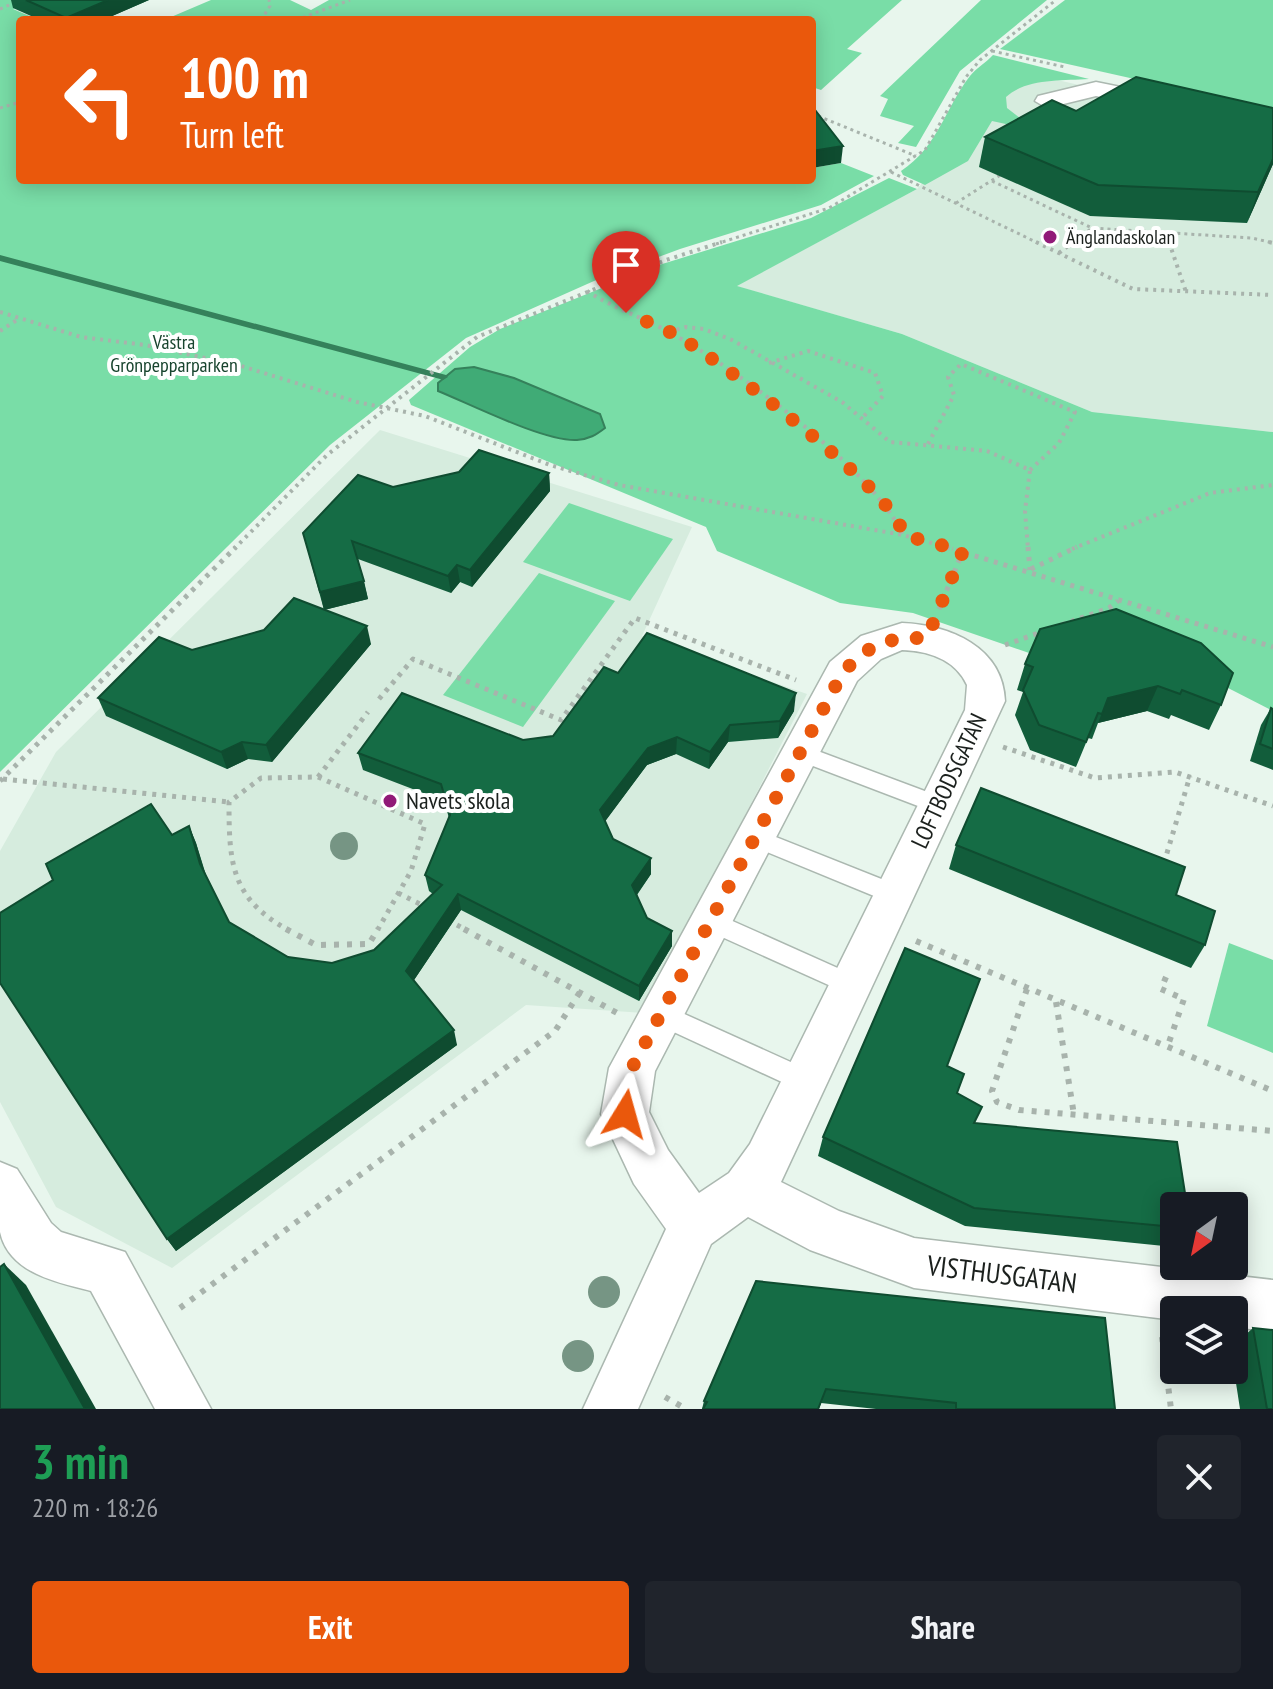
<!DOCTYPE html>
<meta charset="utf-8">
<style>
body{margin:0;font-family:"PT Sans Narrow",sans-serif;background:#20242c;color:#f1f3f6;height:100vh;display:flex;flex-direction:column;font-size:30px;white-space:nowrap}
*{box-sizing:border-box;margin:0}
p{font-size:26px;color:#9ea1a6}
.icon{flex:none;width:44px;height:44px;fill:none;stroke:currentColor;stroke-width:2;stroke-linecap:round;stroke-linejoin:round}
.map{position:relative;height:1409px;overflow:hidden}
.sheet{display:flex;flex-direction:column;background:#171b24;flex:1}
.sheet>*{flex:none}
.hud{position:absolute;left:16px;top:16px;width:800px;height:168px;border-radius:8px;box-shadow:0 4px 20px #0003;background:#ea580c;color:#fff;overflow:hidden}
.needle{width:52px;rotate:213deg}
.fabs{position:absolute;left:1160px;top:1192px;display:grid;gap:16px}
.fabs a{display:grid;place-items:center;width:88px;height:88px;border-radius:8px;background:#171b24;box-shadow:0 4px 20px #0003;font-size:40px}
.pin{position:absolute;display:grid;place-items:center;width:68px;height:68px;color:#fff;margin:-82px -34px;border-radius:50% 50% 50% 0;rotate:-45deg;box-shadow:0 0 8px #0007}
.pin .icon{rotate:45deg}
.me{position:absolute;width:88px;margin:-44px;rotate:8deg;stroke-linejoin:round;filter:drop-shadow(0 0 6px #0008)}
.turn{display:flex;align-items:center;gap:28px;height:168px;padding:0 32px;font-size:36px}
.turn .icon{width:104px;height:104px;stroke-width:2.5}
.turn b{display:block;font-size:56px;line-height:68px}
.round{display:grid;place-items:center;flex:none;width:84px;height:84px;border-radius:8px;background:#20242c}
.summary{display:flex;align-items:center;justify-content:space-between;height:136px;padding:0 32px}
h1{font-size:48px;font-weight:700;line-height:60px;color:#1e9e55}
.action{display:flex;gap:16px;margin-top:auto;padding:16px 32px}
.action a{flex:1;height:92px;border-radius:8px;background:#ea580c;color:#fff;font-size:32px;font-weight:700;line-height:92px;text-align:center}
.action a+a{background:#20242c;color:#f1f3f6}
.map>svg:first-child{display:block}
.built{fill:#d6ecde}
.green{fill:#79dda7}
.water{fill:#40ab76;stroke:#35815b;stroke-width:2}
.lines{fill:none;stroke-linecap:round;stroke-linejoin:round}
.stream{fill:#35815b;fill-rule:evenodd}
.service-casing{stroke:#abb8b0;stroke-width:3}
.minor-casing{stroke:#abb8b0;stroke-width:3}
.path-far3{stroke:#a8b3ac;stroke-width:3;stroke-dasharray:3 4;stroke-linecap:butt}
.path-far2{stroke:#a8b3ac;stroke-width:4;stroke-dasharray:3 5;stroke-linecap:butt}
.path-far1{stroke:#a8b3ac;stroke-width:5;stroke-dasharray:4 6;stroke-linecap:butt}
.path{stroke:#a8b3ac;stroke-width:6;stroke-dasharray:5 8;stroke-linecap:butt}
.service{fill:#fff;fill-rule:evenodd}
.minor{fill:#fff;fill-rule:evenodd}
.tree{fill:#769584}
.wall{fill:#125d3b}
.shaded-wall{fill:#0f4c30}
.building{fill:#156c45;stroke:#0f4c30;stroke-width:2}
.route{stroke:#ea580c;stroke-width:14;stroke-dasharray:0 25.2}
.poi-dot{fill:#911a78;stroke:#fff;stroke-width:3}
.labels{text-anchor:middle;stroke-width:8;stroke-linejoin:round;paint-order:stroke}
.far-poi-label{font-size:20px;fill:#1b201d;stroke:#fff;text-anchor:start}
.far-park-label{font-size:20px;fill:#19452f;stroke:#fff}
.street-label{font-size:24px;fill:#1b201d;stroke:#fff}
.poi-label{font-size:24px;fill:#1b201d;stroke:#fff;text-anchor:start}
.near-street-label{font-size:28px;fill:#1b201d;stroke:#fff}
</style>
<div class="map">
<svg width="1273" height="1409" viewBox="0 0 1273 1409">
<rect width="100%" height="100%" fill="#e8f6ed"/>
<!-- built -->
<g class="built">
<path d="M 1023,72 L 1273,130 L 1273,432 L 1092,412 L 902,334 L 736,286 L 917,189 Z"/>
<path d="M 380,430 L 692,527 L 642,636 L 807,694 L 644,1013 L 526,1005 L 172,1268 L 56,1207 L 0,1102 L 0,851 L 56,752 Z"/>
</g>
<!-- green -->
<g class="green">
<path d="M 0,0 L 32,0 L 13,9 L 39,20 L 20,20 L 20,180 L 812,180 L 812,168 L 841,163 L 874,176 L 821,205 L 680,249 L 594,281 L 466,338 L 330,445 L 0,772 Z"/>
<path d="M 211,0 L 290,0 L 311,10 L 329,0 L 902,0 L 847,49 L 862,53 L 821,90 L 812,87 L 812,20 L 164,20 Z"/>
<path d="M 981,0 L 1047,0 L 960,71 L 916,147 L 898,143 L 914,126 L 880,116 L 888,99 L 880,96 Z"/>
<path d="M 1065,0 L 1273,0 L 1273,110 L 1000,49 Z"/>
<path d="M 993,55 L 1089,79 C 1061,81 1027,78 1006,97 L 1007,108 L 1024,121 L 1015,126 L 992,121 L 968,161 L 925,185 L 903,175 L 901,171 C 938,147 945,108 970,76 C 976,68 986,63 993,55 Z"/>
<path d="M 889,178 L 917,189 L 737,286 L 902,334 L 1092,412 L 1273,432 L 1273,711 L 1189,668 L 1032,654 L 913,613 L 840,603 L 717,551 L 706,527 L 411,405 L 409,400 L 470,347 L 500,329 L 659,265 L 811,218 Z"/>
<path d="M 569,503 L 673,539 L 630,601 L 523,562 Z"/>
<path d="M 539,573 L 615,601 L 523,727 L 443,695 Z"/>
<path d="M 1229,943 L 1273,960 L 1273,1053 L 1207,1026 Z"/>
</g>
<!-- water -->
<path class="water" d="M 474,367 L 514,378 L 600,414 L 605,428 C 596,435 589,439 577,440 C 545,442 470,404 438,391 L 438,383 L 455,369 Z"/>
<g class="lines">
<!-- stream -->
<path class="stream" d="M 0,255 L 446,375 L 448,377 L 443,380 L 440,379 L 0,261 Z"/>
<defs>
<g id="service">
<path d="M 799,744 L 946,799 L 950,805 L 946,811 L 939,814 L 792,758 L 789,752 L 792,746 Z"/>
<path d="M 753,828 L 904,888 L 907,895 L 904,902 L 896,905 L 745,843 L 742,837 L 745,831 Z"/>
<path d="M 710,911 L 860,978 L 864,985 L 860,992 L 852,995 L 844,992 L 702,928 L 699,921 L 702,914 Z"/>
<path d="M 660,1003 L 815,1073 L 818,1081 L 815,1089 L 806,1093 L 797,1089 L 652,1022 L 648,1014 L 652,1006 Z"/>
</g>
<g id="minor">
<path d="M 1096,82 L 1170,97 L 1173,102 L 1161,109 L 1096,96 L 1047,108 L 1035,101 L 1038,96 Z"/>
<path d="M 902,623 C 950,625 1003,647 1005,701 L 781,1182 L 839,1211 L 914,1238 L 1273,1280 L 1273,1332 L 1234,1327 L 1234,1310 L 1174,1310 L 1174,1320 L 914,1288 L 810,1250 L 748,1217 L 711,1244 L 638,1409 L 583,1409 L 666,1229 L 634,1184 L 601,1114 L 609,1068 L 830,662 L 861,636 ZM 902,650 C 928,651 955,659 967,685 L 965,710 L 750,1144 L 729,1173 L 699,1193 L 668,1150 L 649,1112 L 655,1071 L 857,681 L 881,659 Z"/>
<path d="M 0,1162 L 17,1169 L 51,1223 L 61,1232 L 125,1252 L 211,1409 L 155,1409 L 91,1291 C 56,1282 9,1273 0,1232 C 0,1211 0,1183 0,1162 Z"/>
</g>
</defs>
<!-- service casing -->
<use href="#service" class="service-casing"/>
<!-- minor casing -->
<use href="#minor" class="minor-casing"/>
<!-- path-far3 -->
<g class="path-far3">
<path d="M 0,9 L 21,0"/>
<path d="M 261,20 L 270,6 L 269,0"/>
<path d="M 296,20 L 350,0"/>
<path d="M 992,51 L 1065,67"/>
<path d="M 0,108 L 20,102"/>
<path d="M 818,116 L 916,156"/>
<path d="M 891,172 L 1040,244"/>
<path d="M 992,181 L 1092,228 L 1252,238 L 1273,243"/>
<path d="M 956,203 L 1002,174"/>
<path d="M 1166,233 L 1170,244"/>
<path d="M 716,244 L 829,208 L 925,150 L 966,77 L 980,60 L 1056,0"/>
<path d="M 1071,244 L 1092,228"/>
</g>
<!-- path-far2 -->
<g class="path-far2">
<path d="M 1036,242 L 1133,289 L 1273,295"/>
<path d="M 1169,242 L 1186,292"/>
<path d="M 1269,242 L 1273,243"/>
<path d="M 1059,253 L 1073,242"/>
<path d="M 587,291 C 613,308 642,317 669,332 C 734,367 873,469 903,535"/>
<path d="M 0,312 L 81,337 L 145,345 L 238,365 L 357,402 L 425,416 L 550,465 L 619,485 L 903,535 L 953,549"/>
<path d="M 0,331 L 17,320"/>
<path d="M 669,332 L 686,327 L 704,329 L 732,340 L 842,402 L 890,442 L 987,451 L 1030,470 L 1025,511 L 1028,549"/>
<path d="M 769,363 L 808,351 L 875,373 L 883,396 L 862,418"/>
<path d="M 928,444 L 954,395 L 948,377 L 961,364 L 1075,412 L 1059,443 L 1030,470"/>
<path d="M 234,549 L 327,455 L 477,337 L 666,260 L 722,242"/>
<path d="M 1072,549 L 1210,493 L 1273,485"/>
</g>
<!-- path-far1 -->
<g class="path-far1">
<path d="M 946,547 L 1273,647"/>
<path d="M 1028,547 L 1030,570"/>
<path d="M 1031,569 L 1077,547"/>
<path d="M 939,609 L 963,551"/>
<path d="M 1005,645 L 1109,608 L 1118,601"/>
<path d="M 379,699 L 413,659 L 561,720 L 635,618 L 796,680"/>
<path d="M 1003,747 L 1095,778 L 1175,772 L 1273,806"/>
<path d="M 318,777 L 368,712"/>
<path d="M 3,779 L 229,802"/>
<path d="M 0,781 L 236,547"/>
<path d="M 1164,863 L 1190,776"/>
<path d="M 398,893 L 426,907"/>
<path d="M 457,925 L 468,931"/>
<path d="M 290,931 C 231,899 229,864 229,802 L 261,778 L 318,777 L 425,824 L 411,871 L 377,931"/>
</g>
<!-- path -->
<g class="path">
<path d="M 286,929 L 316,945 L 369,944 L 378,929"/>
<path d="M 464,929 L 617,1013"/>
<path d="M 916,941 L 1273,1091"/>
<path d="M 1166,977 L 1161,989 L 1184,999 L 1168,1045"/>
<path d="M 1027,989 L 992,1091 L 997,1102 L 1019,1110 L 1273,1131"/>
<path d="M 1056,1002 L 1074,1115"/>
<path d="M 180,1308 L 555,1031 L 580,992"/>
<path d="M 1162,1337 L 1171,1409"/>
<path d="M 665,1397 L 686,1409"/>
</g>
<!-- service -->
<use href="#service" class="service"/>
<!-- minor -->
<use href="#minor" class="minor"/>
</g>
<!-- trees -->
<g class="tree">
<circle cx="344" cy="846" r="14"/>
<circle cx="604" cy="1292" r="16"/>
<circle cx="578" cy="1356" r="16"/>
</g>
<!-- wall -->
<g class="wall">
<path d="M 11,0 L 149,0 L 103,20 L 40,20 L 13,8 Z"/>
<path d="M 1076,111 L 1273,164 L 1247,223 L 1090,216 L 979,167 L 985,137 Z"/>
<path d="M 549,473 L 550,491 L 472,587 L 460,582 L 451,593 L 358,559 L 368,599 L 324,610 L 371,644 L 272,762 L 248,759 L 227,769 L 106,716 L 98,698 L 192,650 L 264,630 L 324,610 L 303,533 L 393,487 Z"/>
<path d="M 1040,629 L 1221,705 L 1209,730 L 1171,715 L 1169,719 L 1147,711 L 1098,723 L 1092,739 L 1088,738 L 1076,767 L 1030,750 L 1015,715 L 1023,692 L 1017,690 L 1025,664 Z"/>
<path d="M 618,673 L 794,711 L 778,738 L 728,742 L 709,769 L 676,754 L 647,765 L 605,821 L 613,839 L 651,858 L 651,874 L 637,895 L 647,918 L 672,931 L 672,946 L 639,1001 L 461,910 L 414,980 L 457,1045 L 176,1251 L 167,1239 L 172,835 L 189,826 L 196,843 L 206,875 L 229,922 L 288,957 L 332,963 L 374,950 L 433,894 L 429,891 L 425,875 L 449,818 L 444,801 L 363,770 L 358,753 L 523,740 L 553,736 Z"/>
<path d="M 1271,708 L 1273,709 L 1273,770 L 1250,761 L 1261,725 Z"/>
<path d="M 956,845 L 1176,895 L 1205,945 L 1191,968 L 949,869 Z"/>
<path d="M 947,1066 L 957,1093 L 975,1123 L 1174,1206 L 1174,1247 L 965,1226 L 818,1156 L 823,1137 Z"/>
<path d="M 756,1281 L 1115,1409 L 876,1409 L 821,1403 L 819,1409 L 702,1409 L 704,1401 Z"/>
<path d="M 1253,1328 L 1273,1409 L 1240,1409 L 1234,1370 L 1234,1345 Z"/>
</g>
<!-- shaded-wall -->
<g class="shaded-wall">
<path d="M 108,0 L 149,0 L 103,20 L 67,20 L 66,18 Z"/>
<path d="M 843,146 L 841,163 L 812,168 L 812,151 Z"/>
<path d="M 1273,159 L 1273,164 L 1247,223 L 1258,192 Z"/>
<path d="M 549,473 L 550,491 L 472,587 L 470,570 Z"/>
<path d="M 457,565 L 460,582 L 451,593 L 448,576 Z"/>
<path d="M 364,581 L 368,599 L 324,610 L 320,592 Z"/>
<path d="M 367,626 L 371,644 L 272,762 L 266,745 Z"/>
<path d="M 1158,686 L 1147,711 L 1098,723 L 1108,698 Z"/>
<path d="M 796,693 L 794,711 L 778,738 L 780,721 Z"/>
<path d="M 730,725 L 728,742 L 709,769 L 710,752 Z"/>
<path d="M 677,737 L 676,754 L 647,765 L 601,827 L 600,810 L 648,748 Z"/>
<path d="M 242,742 L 248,759 L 227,769 L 221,752 Z"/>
<path d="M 189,826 L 196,843 L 207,880 L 200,864 Z"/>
<path d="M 651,858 L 651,874 L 632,901 L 632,885 Z"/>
<path d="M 458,894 L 461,910 L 410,986 L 406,971 Z"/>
<path d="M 672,931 L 672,946 L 639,1001 L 639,986 Z"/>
<path d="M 454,1030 L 457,1045 L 176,1251 L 167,1239 Z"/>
<path d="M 4,1264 L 26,1285 L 96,1409 L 85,1409 Z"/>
</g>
<!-- building -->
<g class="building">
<path d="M 26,0 L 108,0 L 66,18 Z"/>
<path d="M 1136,77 L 1273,108 L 1273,159 L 1258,192 L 1098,185 L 985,137 L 1052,100 L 1076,111 Z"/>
<path d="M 812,106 L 843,146 L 812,151 Z"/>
<path d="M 479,450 L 549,473 L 470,570 L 457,565 L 448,576 L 352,541 L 364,581 L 320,592 L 303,533 L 358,475 L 393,487 L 459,472 Z"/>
<path d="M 294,598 L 367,626 L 266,745 L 242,742 L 221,752 L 98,698 L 159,637 L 192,650 L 264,630 Z"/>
<path d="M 1116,609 L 1201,643 L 1233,673 L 1221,705 L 1182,690 L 1180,694 L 1158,686 L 1108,698 L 1102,714 L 1098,713 L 1086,742 L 1039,725 L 1023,690 L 1033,667 L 1025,664 L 1040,629 Z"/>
<path d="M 647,633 L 796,693 L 780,721 L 730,725 L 710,752 L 677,737 L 648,748 L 600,810 L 613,839 L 651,858 L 632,885 L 647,918 L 672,931 L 639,986 L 458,894 L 406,971 L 454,1030 L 167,1239 L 0,983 L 0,913 L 53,880 L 46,864 L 151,804 L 172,835 L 189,826 L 200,864 L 229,922 L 288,957 L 332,963 L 374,950 L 442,885 L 425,875 L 450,815 L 441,784 L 358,753 L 402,693 L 523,740 L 553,736 L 604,667 L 618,673 Z"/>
<path d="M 1271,708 L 1273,709 L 1273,749 L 1260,744 Z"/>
<path d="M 981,788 L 1185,867 L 1176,895 L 1215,911 L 1205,945 L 956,845 Z"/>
<path d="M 905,948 L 980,979 L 947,1066 L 964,1074 L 957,1093 L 982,1107 L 974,1123 L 1177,1142 L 1187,1206 L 1174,1206 L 1174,1227 L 974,1208 L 823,1137 Z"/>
<path d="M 4,1264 L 85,1409 L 0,1409 L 0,1267 Z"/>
<path d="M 756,1281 L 1105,1318 L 1115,1409 L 956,1409 L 956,1403 L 826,1389 L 818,1409 L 703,1409 L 707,1402 L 704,1401 Z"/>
<path d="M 1253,1328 L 1273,1330 L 1273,1409 L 1267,1409 Z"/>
</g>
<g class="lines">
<!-- route -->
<path class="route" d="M 625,1114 L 632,1068 L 843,672 C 873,642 885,638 927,638 L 963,551 L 903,535 C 899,494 722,363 681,338 C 664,328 645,321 626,313"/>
</g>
<!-- markers -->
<g class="poi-dot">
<circle cx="1050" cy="237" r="8"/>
<circle cx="390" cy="801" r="8"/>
</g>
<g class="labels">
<!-- far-poi labels -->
<g class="far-poi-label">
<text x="1066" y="244">Änglandaskolan</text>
</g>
<!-- far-park labels -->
<g class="far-park-label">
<text x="174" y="349">Västra<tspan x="174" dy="23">Grönpepparparken</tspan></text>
</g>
<!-- street labels -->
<g class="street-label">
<text transform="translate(949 781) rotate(-65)" y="8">LOFTBODSGATAN</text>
</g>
<!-- poi labels -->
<g class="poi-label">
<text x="406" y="809">Navets skola</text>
</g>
<!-- near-street labels -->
<g class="near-street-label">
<text transform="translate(1002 1274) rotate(7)" y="10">VISTHUSGATAN</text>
</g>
</g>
</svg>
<div class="fabs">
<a><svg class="needle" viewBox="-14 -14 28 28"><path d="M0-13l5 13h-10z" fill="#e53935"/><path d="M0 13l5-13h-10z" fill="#9ea1a6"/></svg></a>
<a><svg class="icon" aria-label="layers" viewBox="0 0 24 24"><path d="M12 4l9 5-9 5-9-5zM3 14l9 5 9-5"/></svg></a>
</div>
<div class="pin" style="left:626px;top:313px;background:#d93025"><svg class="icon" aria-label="arrive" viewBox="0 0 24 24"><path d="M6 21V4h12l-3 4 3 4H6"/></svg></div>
<svg class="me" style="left:625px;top:1114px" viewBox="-20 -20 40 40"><path d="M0-17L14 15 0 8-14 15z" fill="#ea580c" stroke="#fff" stroke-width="4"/></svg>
<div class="hud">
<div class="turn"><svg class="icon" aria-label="left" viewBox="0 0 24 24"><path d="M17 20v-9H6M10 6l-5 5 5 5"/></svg><div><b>100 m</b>Turn left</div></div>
</div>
</div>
<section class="sheet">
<div class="summary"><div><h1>3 min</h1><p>220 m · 18:26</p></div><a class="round"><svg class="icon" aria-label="close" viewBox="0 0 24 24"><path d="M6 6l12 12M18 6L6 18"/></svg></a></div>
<div class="action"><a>Exit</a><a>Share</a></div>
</section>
